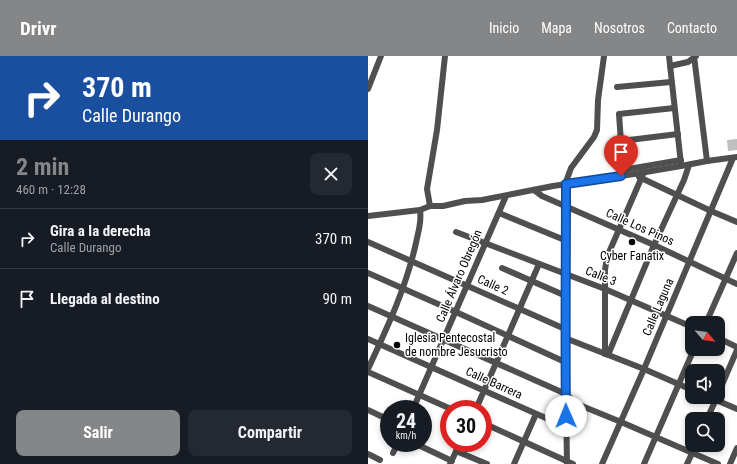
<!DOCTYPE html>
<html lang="es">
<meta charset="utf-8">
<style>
body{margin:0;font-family:"Roboto Condensed",sans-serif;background:#242831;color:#f1f3f6;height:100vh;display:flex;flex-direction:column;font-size:15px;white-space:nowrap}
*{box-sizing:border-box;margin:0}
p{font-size:13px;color:#9ea1a6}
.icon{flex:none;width:22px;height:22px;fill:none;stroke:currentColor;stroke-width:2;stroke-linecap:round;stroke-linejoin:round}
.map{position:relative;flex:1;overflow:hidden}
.side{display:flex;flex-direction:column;background:#171b24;width:368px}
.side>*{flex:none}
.guide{background:#1a4fa0;color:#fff;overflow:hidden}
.needle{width:26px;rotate:118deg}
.controls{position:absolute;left:317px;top:260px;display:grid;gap:8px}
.controls a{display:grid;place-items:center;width:40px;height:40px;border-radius:8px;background:#171b24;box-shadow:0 2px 6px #0003;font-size:20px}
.speed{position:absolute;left:12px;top:344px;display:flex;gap:8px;font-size:20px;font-weight:700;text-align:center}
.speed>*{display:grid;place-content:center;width:52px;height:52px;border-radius:50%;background:#171b24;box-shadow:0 2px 6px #0003;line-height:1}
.speed small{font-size:10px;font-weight:400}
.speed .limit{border:6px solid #d22;background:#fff;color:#111}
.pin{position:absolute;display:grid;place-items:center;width:34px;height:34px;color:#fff;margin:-41px -17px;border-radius:50% 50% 50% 0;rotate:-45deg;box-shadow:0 0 4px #0007}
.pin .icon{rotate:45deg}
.me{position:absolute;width:44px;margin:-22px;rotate:359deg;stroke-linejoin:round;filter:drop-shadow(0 0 3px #0008)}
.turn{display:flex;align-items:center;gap:14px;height:84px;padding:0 16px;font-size:18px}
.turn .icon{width:52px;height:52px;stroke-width:2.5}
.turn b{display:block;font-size:28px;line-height:34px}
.round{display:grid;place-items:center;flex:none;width:42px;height:42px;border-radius:8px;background:#242831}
.summary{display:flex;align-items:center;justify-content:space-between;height:68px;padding:0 16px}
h1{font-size:24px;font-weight:700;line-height:30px;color:#858687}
.primary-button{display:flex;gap:8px;margin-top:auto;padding:8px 16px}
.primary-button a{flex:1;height:46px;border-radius:8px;background:#858687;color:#fff;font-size:16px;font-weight:700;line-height:46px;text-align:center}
.primary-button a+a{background:#242831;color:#f1f3f6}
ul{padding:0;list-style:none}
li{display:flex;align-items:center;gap:12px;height:60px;padding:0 16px;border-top:1px solid #363941}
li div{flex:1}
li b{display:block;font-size:15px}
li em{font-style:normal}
header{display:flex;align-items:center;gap:24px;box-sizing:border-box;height:56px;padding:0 20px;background:#858687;color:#fff}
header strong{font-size:19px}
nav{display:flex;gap:22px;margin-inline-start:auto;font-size:14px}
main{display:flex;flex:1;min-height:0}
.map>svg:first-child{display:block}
.building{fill:#bfbfbf}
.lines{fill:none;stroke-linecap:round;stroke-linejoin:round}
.minor{stroke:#4f4f4f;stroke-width:6}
.route-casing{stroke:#114b97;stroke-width:10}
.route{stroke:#1a73e8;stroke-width:7}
.poi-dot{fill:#000;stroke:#fff;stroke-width:1.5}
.labels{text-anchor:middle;stroke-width:3;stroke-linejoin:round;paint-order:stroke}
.street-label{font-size:12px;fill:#000;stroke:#fff}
.poi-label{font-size:12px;fill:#000;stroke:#fff}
</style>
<header>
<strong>Drivr</strong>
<nav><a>Inicio</a><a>Mapa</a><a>Nosotros</a><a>Contacto</a></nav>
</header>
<main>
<section class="side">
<div class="guide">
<div class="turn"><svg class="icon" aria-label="right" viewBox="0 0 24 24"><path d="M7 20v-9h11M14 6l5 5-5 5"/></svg><div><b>370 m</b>Calle Durango</div></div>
</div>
<div class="summary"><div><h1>2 min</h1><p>460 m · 12:28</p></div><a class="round"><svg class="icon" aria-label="close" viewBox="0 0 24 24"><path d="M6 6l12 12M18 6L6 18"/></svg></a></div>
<ul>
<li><svg class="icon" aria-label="right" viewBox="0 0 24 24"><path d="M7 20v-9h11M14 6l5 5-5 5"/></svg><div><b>Gira a la derecha</b><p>Calle Durango</p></div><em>370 m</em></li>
<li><svg class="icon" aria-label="arrive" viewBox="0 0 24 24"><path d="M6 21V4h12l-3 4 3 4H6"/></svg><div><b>Llegada al destino</b></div><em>90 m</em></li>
</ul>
<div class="primary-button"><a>Salir</a><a>Compartir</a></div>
</section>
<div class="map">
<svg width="369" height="408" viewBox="0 0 369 408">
<rect width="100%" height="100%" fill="#fff"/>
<!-- building -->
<path class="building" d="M 369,83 L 369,94 L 360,95 L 359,84 Z"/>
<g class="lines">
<!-- minor -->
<g class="minor">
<path d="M 301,0 L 313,108"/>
<path d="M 326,0 L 339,105"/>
<path d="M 302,10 L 320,6 L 328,0"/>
<path d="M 249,31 L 303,26"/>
<path d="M 0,33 L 13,0"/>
<path d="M 306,52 L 251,58 L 255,114 L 313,104"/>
<path d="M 253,85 L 310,78"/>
<path d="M 271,121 L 343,155 L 369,166"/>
<path d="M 166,134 L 174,140 L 286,189 L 369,228"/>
<path d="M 62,150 L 59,133 L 69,74 L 77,0"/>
<path d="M 131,157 L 199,185"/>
<path d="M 0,160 L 52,154 L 62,150 L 75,150 L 97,145 L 114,144 L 185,130 L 266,118 L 313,110 L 339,105 L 369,101"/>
<path d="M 88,176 L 237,233 L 324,271"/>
<path d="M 0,186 L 197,273"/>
<path d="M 134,212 L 198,240"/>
<path d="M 0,217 L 88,256 L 197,306"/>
<path d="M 0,250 L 198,338 L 209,348 L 253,366 L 350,408"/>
<path d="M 338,267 L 369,197"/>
<path d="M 197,282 L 276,313 L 324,334"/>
<path d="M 350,282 L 369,291"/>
<path d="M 0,283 L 198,371"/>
<path d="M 237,298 L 237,214 L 239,201 L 276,116"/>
<path d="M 240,299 L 286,189 L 316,124 L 321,109"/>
<path d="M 0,313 C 19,272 38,232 48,187 C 50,176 54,166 52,154"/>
<path d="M 0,316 L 83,353"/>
<path d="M 350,338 L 369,294"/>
<path d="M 341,341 L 369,353"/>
<path d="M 45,353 L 138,140"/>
<path d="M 108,353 L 171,208"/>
<path d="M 0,354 L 21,364"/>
<path d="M 339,363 L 349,341"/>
<path d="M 115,367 L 205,408"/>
<path d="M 46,387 L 84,405"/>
<path d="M 88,395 L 119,408"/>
<path d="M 25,397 L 30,387"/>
<path d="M 0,398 L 12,404"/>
<path d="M 82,408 L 92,387"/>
<path d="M 146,408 L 168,358"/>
<path d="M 199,408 L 197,273 L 199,123 L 203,112 L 226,81 L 229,74 L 230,44 L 236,0"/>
<path d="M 234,408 L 276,313 L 365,102"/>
<path d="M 276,408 L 326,293"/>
<path d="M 319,408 L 328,389"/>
<path d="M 362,408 L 369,392"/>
</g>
</g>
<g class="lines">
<defs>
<path id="route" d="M 198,360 C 197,283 198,205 198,128 L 253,120"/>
</defs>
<!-- route casing -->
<use href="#route" class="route-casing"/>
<!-- route -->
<use href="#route" class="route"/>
</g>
<!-- markers -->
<g class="poi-dot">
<circle cx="264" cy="186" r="4"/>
<circle cx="29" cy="289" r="4"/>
</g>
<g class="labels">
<!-- street labels -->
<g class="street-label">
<text transform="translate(272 171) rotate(24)" y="4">Calle Los Pinos</text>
<text transform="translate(91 220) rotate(-67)" y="4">Calle Álvaro Obregón</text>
<text transform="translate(233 220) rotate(22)" y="4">Calle 3</text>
<text transform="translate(125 229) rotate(24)" y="4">Calle 2</text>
<text transform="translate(290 251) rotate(-67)" y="4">Calle Laguna</text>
<text transform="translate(126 327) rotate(24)" y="4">Calle Barrera</text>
</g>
<!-- poi labels -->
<g class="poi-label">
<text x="264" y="204">Cyber Fanatix</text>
<text x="37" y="286" text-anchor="start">Iglesia Pentecostal<tspan x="37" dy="14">de nombre Jesucristo</tspan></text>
</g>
</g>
</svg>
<div class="controls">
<a><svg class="needle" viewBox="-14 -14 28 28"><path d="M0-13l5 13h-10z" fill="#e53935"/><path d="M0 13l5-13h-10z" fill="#9ea1a6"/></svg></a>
<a><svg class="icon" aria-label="sound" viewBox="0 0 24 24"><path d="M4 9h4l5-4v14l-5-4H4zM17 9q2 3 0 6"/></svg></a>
<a><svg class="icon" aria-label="search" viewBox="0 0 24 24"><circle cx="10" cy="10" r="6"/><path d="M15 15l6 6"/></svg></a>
</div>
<div class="speed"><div>24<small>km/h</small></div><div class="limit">30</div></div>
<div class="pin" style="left:253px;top:120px;background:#d93025"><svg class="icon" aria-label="arrive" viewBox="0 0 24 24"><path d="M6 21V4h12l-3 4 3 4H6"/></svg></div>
<svg class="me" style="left:198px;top:360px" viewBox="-20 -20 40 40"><circle r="19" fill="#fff"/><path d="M0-13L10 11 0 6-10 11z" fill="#1a73e8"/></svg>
</div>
</main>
